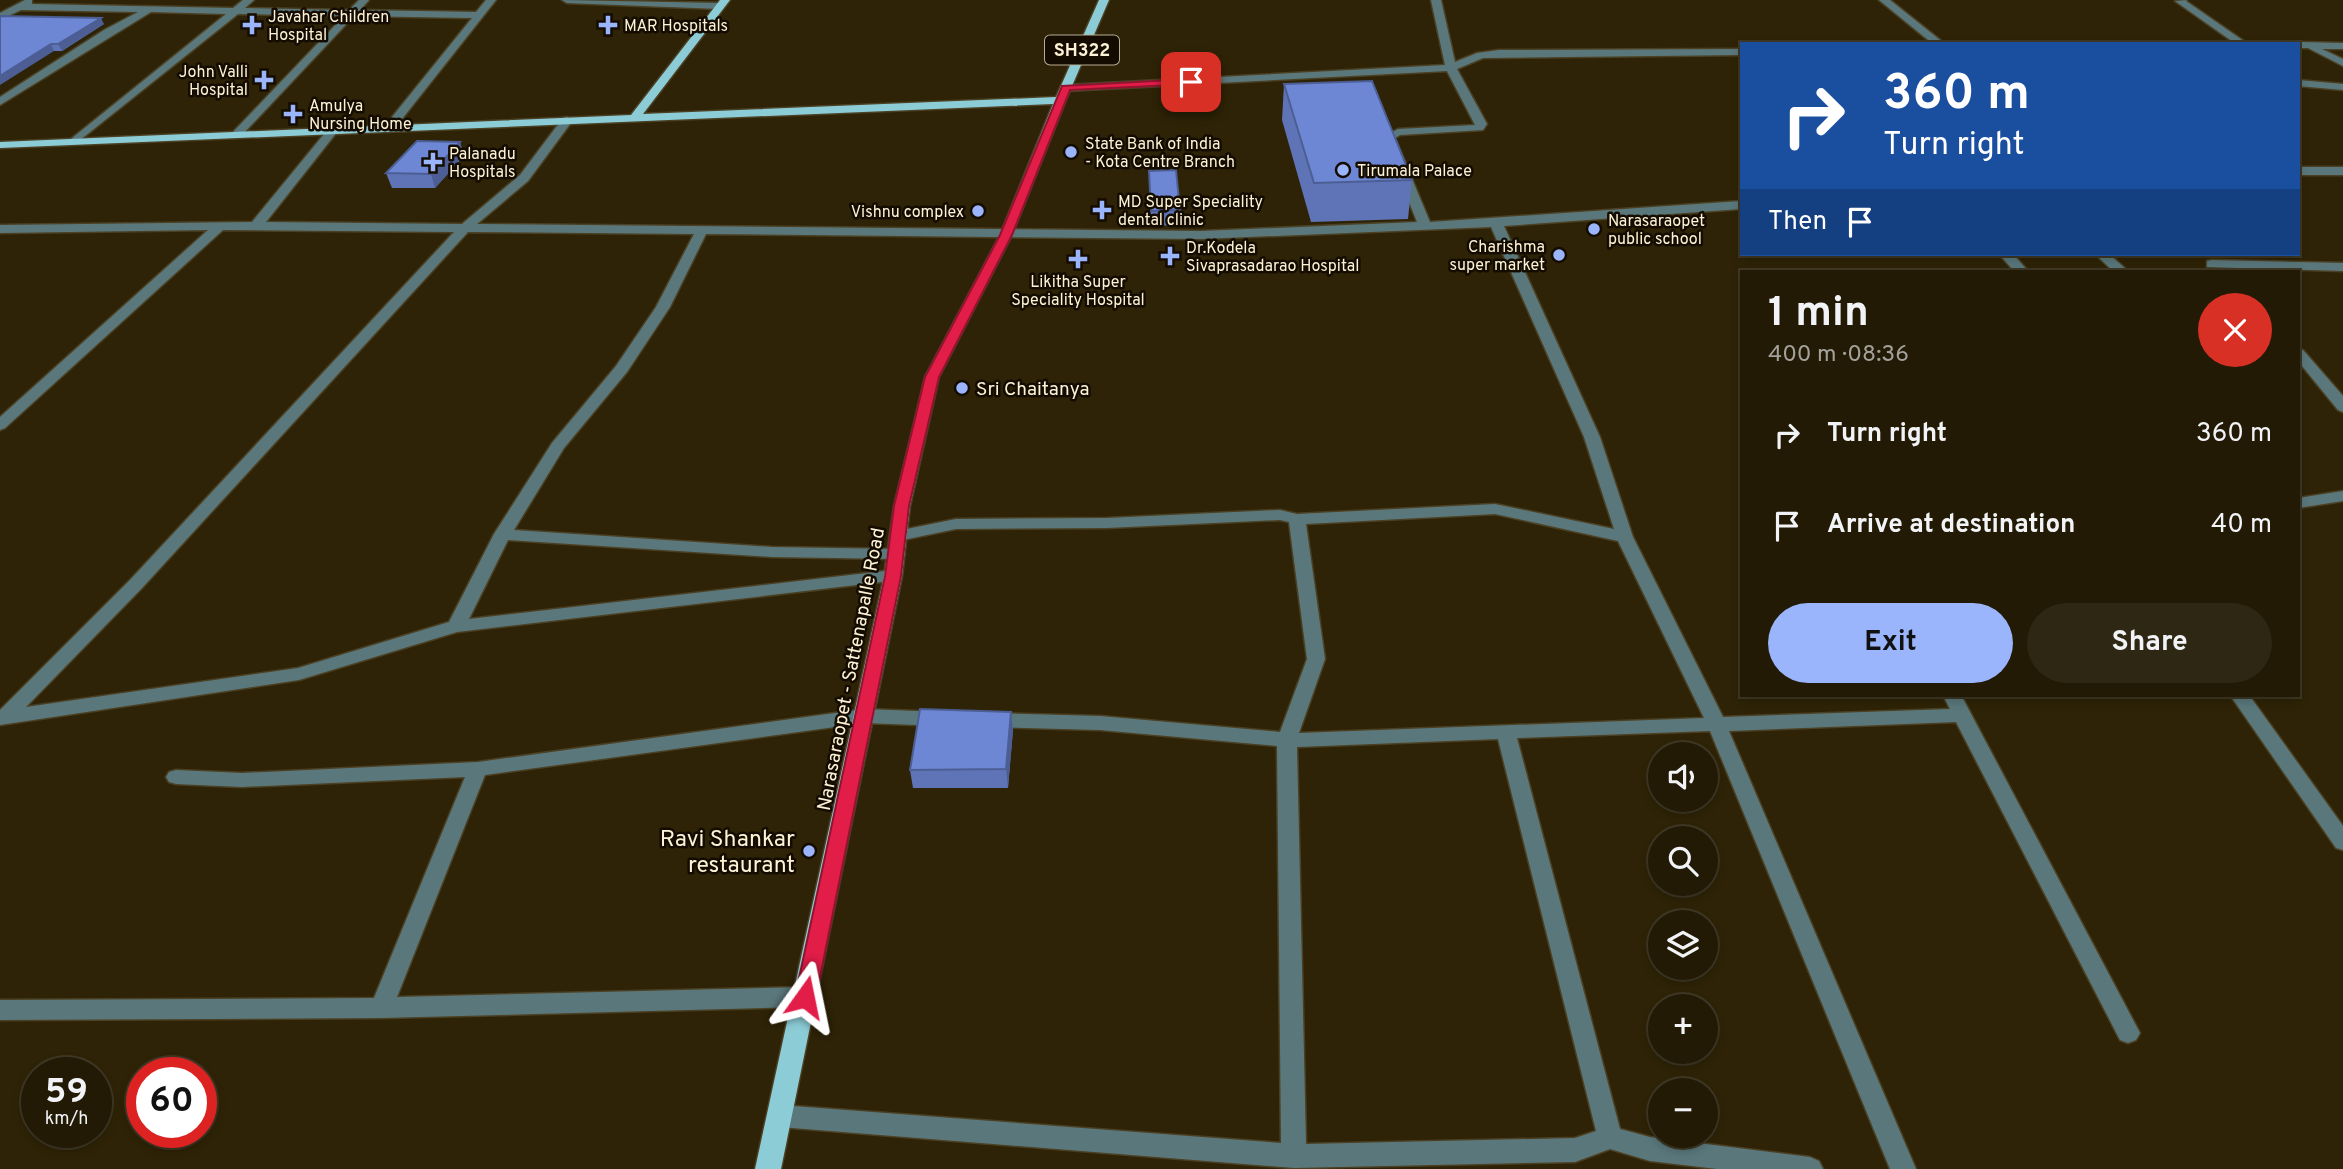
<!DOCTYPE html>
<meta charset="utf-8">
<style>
body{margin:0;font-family:Overpass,sans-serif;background:#2e2713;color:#f1f3f6;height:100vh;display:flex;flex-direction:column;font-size:26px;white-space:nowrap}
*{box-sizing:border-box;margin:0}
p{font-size:23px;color:#a2a19a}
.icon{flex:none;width:38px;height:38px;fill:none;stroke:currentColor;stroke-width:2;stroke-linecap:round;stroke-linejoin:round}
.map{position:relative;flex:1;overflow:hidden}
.drawer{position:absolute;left:1740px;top:270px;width:560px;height:427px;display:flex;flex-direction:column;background:#221a04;border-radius:0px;box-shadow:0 4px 10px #0003,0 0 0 2px #3f3826}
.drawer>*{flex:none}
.guide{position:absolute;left:1740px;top:42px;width:560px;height:214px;border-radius:0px;box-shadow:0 4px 10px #0003,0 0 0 2px #3f3826;background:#1a4fa0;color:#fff;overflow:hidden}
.buttons{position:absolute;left:1648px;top:742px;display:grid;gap:14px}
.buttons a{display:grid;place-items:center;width:70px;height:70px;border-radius:50%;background:#221a04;box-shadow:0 4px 10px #0003,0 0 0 2px #3f3826;font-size:35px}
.speed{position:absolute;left:21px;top:1057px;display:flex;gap:14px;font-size:35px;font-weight:700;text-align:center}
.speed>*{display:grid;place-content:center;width:91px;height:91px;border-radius:50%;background:#221a04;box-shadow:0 4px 10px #0003,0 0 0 2px #3f3826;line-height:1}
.speed small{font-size:18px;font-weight:400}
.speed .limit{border:10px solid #d22;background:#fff;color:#111}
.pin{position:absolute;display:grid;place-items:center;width:60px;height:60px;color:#fff;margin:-30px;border-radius:14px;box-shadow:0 4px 10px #0006}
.me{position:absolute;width:77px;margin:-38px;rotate:12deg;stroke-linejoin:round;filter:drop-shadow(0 0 5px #0008)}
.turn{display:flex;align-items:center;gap:24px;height:147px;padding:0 28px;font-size:32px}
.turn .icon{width:91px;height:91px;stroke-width:2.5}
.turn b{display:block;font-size:49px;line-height:60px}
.then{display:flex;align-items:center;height:66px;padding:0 28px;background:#0003;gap:14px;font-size:26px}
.round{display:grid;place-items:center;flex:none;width:74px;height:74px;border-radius:37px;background:#2e2713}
.overview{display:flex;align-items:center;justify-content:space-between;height:119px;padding:0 28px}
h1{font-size:42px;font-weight:700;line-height:52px}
.button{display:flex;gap:14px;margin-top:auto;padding:14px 28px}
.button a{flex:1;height:80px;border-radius:42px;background:#9bb5fd;color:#111;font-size:28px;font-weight:700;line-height:80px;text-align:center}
.button a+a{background:#2e2713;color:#f1f3f6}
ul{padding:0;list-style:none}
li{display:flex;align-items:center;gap:21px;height:91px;padding:0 28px}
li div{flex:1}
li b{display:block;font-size:26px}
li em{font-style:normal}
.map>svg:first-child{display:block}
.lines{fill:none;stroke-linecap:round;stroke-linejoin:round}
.minor-casing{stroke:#4b4023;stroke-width:3}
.major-casing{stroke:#4b4023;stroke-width:3}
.minor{fill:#5a787c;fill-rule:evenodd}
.major{fill:#8cccd6;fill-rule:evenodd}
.wall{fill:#5e74b6}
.shaded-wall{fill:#4c5e94}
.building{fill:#6d87d4;stroke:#4c5e94;stroke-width:2}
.route{fill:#e11d48;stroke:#92132f;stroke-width:2}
.poi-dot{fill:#9bb5fd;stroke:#140c00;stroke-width:2.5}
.labels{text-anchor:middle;stroke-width:5;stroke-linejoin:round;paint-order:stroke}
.far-poi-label{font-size:16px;fill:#fdf2d5;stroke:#140c00;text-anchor:start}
.shield{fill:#140c00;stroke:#b7ad95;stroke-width:2}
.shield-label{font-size:18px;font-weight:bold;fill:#fdf2d5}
.poi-label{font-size:19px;fill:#fdf2d5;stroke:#140c00;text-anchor:start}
.street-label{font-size:19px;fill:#fdf2d5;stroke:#140c00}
.near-poi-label{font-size:23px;fill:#fdf2d5;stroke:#140c00;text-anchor:end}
</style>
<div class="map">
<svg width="2343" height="1169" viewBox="0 0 2343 1169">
<rect width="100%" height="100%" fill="#2e2306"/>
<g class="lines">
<defs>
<g id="minor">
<path d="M 25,0 L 32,0 L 32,4 L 233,8 L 243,0 L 254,0 L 245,8 L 349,10 L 359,0 L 369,0 L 360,10 L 476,12 L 486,0 L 496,0 L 394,129 L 384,127 L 472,18 L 354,16 L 241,136 L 233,136 L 233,132 L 344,16 L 238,14 L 75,144 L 69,141 L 71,139 L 226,14 L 151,12 L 0,105 L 0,97 L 104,30 L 138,12 L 21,10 L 0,20 L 0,13 Z"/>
<path d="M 562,0 L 720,3 L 725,6 L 720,9 L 567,3 Z"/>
<path d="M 1431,0 L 1441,0 L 1455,62 L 1477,53 L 1499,50 L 1741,49 L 1741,55 L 1483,58 L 1457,69 L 1487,124 L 1483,130 L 1400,135 L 1395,138 L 1430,222 L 1741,201 L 1741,209 L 1504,226 L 1600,437 L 1633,537 L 1723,717 L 1950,709 L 1943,695 L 1961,695 L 2140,1033 L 2136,1040 L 2128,1043 L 2120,1040 L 1956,722 L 1729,731 L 1916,1169 L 1890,1169 L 1710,731 L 1517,738 L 1620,1129 L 1650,1137 L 1810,1157 L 1819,1161 L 1823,1169 L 1717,1169 L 1650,1161 L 1610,1149 L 1575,1162 L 1294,1168 L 780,1127 L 771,1124 L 768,1116 L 771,1108 L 780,1105 L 1281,1143 L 1277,746 L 1100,730 L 988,727 L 981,725 L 978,720 L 981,715 L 988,713 L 1100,716 L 1280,732 L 1307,659 L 1289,522 L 1280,520 L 1107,528 L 956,529 L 898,541 L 890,536 L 892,532 L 956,519 L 1107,518 L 1280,510 L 1297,514 L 1495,504 L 1614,529 L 1584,437 L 1491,227 L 1201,239 L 706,234 L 670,307 L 627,372 L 564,448 L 514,530 L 772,547 L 896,549 L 905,554 L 896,559 L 772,557 L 508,540 L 469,619 L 893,570 L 899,572 L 902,576 L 899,580 L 457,632 L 299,680 L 0,725 L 0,710 L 130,580 L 454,232 L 223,230 L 5,428 L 0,430 L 0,417 L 208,230 L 0,233 L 0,225 L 252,222 L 329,128 L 337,128 L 337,132 L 266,222 L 462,224 L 520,175 L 563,118 L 567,117 L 573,120 L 528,181 L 477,224 L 1201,231 L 1417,222 L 1383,137 L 1398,129 L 1475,125 L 1447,71 L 1066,91 L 1061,88 L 1066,85 L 1445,65 ZM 468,232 L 694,234 L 656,307 L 616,366 L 552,443 L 494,534 L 449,622 L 298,668 L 26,707 L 142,588 ZM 1495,514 L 1618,541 L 1704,718 L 1299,733 L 1325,659 L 1306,524 ZM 1498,739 L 1596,1131 L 1575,1138 L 1306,1144 L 1297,747 Z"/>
<path d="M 1879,0 L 1890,0 L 1945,44 L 1933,44 Z"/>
<path d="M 2187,0 L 2186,1 L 2248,44 L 2236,44 L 2175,1 Z"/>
<path d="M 2298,42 L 2343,43 L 2343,49 L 2322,49 L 2343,59 L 2343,66 L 2308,48 L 2298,48 L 2298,44 L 2294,44 Z"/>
<path d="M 2298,80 L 2343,84 L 2343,90 L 2298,86 Z"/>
<rect x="2298" y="167" width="45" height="8"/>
<path d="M 1999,254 L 2013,254 L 2028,271 L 2014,271 Z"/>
<path d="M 2095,254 L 2109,254 L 2128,271 L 2113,271 Z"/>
<path d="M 2212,260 L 2343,263 L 2343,271 L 2207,267 L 2207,261 Z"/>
<path d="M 2298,349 L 2303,350 L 2343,396 L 2343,412 L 2338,410 L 2298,361 Z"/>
<path d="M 2343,491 L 2343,501 L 2298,508 L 2298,498 Z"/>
<path d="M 2230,695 L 2249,695 L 2343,826 L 2343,850 L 2336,848 Z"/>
<path d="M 864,709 L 943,712 L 950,714 L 953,719 L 950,724 L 943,726 L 864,723 L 485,775 L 397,997 L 805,987 L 813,990 L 817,997 L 813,1004 L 805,1007 L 381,1018 L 0,1020 L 0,1000 L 374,998 L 465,777 L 242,787 L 176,784 L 169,782 L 166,777 L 169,772 L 176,770 L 242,773 L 478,762 Z"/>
</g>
<path id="major" d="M 720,0 L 730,0 L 643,114 L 1056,97 L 1099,0 L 1109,0 L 1066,100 L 1012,235 L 939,377 L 910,506 L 902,576 L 781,1169 L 755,1169 L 884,576 L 894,506 L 925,377 L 1000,235 L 1053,104 L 0,148 L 0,142 L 631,115 Z"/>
</defs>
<!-- minor casing -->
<use href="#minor" class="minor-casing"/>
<!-- major casing -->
<use href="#major" class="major-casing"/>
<!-- minor -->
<use href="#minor" class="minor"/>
<!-- major -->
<use href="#major" class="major"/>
</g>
<!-- wall -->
<g class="wall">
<path d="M 0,16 L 104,24 L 62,51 L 54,51 Z"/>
<path d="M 1284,84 L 1412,180 L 1408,219 L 1311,222 L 1282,120 Z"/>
<path d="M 460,142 L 464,156 L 435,188 L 392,188 L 386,173 Z"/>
<path d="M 1149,171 L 1180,210 L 1180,225 L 1151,226 Z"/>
<path d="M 1011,712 L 1013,730 L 1008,788 L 913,788 L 910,770 Z"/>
</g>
<!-- shaded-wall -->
<g class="shaded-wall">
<path d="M 101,18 L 104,24 L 62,51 L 58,44 Z"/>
<path d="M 51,44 L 54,51 L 0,85 L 0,76 Z"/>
<path d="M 460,142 L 464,156 L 435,188 L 431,174 Z"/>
<path d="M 1011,712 L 1013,730 L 1008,788 L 1006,769 Z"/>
</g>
<!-- building -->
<g class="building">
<path d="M 0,16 L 101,18 L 58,44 L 51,44 L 0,76 Z"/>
<path d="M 1372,81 L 1412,180 L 1314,183 L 1284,84 Z"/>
<path d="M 417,141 L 460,142 L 431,174 L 386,173 Z"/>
<path d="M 1176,170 L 1180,210 L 1151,211 L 1149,171 Z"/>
<path d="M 920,709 L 1011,712 L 1006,769 L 910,770 Z"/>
</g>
<!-- route -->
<path class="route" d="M 1191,79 L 1195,80 L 1195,84 L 1070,90 L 1012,235 L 939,377 L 909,506 L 901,576 L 816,997 L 813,1003 L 805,1006 L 798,1003 L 795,997 L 885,576 L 894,506 L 925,377 L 1000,235 L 1062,86 Z"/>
<!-- markers -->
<g class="poi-dot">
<path d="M248.5 14.5h7v7h7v7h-7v7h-7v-7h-7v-7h7z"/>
<path d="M604.5 14.5h7v7h7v7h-7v7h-7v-7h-7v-7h7z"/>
<path d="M260.5 69.5h7v7h7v7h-7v7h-7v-7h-7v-7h7z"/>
<path d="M289.5 103.5h7v7h7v7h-7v7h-7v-7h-7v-7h7z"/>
<circle cx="1071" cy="152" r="7"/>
<path d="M429.5 151.5h7v7h7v7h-7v7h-7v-7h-7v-7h7z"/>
<circle cx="1343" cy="170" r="7"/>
<path d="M1098.5 199.5h7v7h7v7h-7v7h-7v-7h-7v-7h7z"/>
<circle cx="978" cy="211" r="7"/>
<circle cx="1594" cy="229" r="7"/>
<circle cx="1559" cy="255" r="7"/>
<path d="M1166.5 245.5h7v7h7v7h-7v7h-7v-7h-7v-7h7z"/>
<path d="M1074.5 248.5h7v7h7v7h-7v7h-7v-7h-7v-7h7z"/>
<circle cx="962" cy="388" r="7"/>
<circle cx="809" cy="851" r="7"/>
</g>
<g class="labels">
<!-- far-poi labels -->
<g class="far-poi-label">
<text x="268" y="22">Javahar Children<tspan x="268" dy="18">Hospital</tspan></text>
<text x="624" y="31">MAR Hospitals</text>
<text x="248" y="77" text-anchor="end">John Valli<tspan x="248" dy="18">Hospital</tspan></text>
<text x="309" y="111">Amulya<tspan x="309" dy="18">Nursing Home</tspan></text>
<text x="1085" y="149">State Bank of India<tspan x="1085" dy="18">- Kota Centre Branch</tspan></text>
<text x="449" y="159">Palanadu<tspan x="449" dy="18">Hospitals</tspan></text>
<text x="1357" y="176">Tirumala Palace</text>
<text x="1118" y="207">MD Super Speciality<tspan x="1118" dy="18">dental clinic</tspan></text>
<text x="964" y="217" text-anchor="end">Vishnu complex</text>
<text x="1608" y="226">Narasaraopet<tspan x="1608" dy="18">public school</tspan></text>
<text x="1545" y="252" text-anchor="end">Charishma<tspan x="1545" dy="18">super market</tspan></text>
<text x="1186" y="253">Dr.Kodela<tspan x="1186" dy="18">Sivaprasadarao Hospital</tspan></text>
<text x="1078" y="287" text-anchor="middle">Likitha Super<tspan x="1078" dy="18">Speciality Hospital</tspan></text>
</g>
<!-- shield labels -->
<rect class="shield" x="1045" y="35.5" width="74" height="29" rx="5"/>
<g class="shield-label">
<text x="1082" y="56">SH322</text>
</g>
<!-- poi labels -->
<g class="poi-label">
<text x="976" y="395">Sri Chaitanya</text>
</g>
<!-- street labels -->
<g class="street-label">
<text transform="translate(850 669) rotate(-79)" y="7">Narasaraopet - Sattenapalle Road</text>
</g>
<!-- near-poi labels -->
<g class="near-poi-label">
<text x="795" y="846">Ravi Shankar<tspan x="795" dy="26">restaurant</tspan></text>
</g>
</g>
</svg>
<div class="buttons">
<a><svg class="icon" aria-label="sound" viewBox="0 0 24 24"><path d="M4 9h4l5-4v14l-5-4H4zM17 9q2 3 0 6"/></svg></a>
<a><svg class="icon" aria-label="search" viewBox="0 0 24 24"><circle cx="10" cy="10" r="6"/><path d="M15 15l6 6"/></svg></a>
<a><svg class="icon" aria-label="layers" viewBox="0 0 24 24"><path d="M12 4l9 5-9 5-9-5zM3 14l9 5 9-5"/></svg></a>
<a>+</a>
<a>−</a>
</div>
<div class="speed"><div>59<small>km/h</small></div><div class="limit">60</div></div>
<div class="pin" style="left:1191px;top:82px;background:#d93025"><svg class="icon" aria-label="arrive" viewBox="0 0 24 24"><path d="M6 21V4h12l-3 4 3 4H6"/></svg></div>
<svg class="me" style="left:805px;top:997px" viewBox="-20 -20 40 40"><path d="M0-17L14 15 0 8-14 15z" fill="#e11d48" stroke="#fff" stroke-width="4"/></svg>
<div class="guide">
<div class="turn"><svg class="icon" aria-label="right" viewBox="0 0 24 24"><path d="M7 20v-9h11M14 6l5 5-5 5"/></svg><div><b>360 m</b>Turn right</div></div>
<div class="then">Then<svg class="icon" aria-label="arrive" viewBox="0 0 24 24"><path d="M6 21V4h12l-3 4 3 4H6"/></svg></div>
</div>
<section class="drawer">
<div class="overview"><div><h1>1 min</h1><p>400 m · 08:36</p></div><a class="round" style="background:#d93025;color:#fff"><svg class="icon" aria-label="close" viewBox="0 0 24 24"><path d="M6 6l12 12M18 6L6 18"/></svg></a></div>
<ul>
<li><svg class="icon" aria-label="right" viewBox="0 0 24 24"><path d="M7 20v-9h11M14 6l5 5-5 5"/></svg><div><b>Turn right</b></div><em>360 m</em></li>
<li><svg class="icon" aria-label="arrive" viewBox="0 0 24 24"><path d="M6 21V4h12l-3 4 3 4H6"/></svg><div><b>Arrive at destination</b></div><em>40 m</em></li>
</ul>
<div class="button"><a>Exit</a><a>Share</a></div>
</section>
</div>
